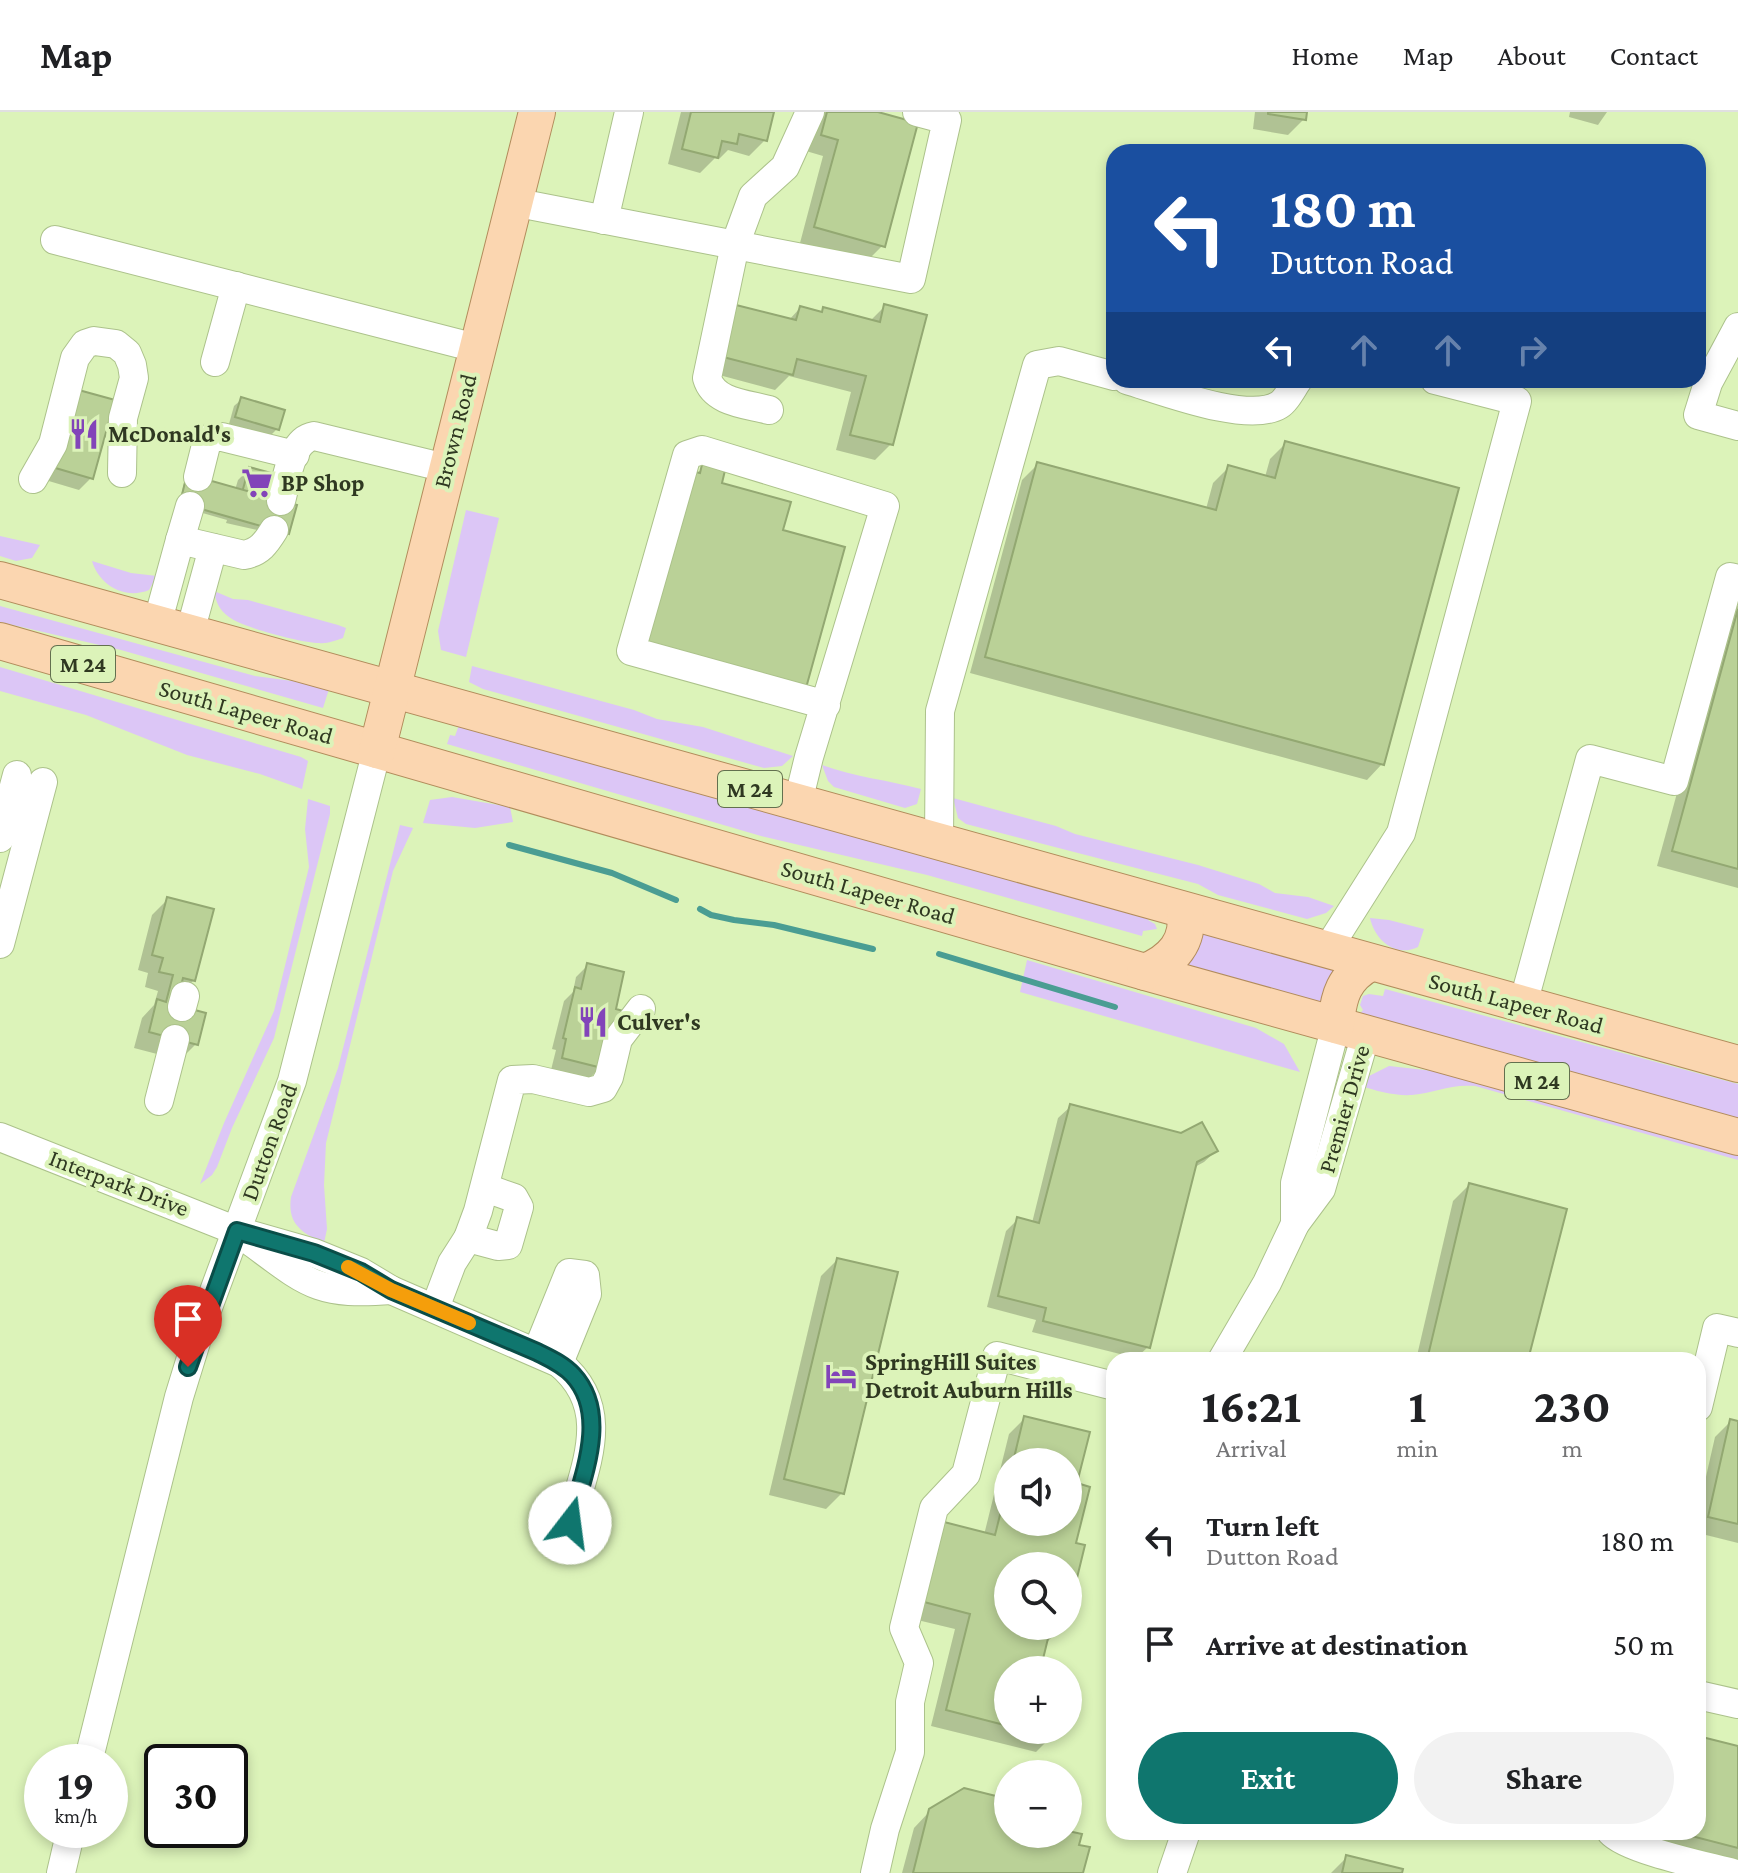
<!DOCTYPE html>
<meta charset="utf-8">
<style>
body{margin:0;font-family:"Crimson Pro",serif;background:#f2f2f2;color:#202124;height:100vh;display:flex;flex-direction:column;font-size:30px;white-space:nowrap}
*{box-sizing:border-box;margin:0}
p{font-size:26px;color:#757577}
.icon{flex:none;width:44px;height:44px;fill:none;stroke:currentColor;stroke-width:2;stroke-linecap:round;stroke-linejoin:round}
.map{position:relative;flex:1;overflow:hidden}
.sheet{position:absolute;left:1106px;top:1240px;width:600px;height:488px;display:flex;flex-direction:column;background:#fff;border-radius:24px;box-shadow:0 4px 12px #0003}
.sheet>*{flex:none}
.guide{position:absolute;left:1106px;top:32px;width:600px;height:244px;border-radius:24px;box-shadow:0 4px 12px #0003;background:#1a4fa0;color:#fff;overflow:hidden}
.controls{position:absolute;left:994px;top:1336px;display:grid;gap:16px}
.controls a{display:grid;place-items:center;width:88px;height:88px;border-radius:50%;background:#fff;box-shadow:0 4px 12px #0003;font-size:40px}
.speed{position:absolute;left:24px;top:1632px;display:flex;gap:16px;font-size:40px;font-weight:700;text-align:center}
.speed>*{display:grid;place-content:center;width:104px;height:104px;border-radius:50%;background:#fff;box-shadow:0 4px 12px #0003;line-height:1}
.speed small{font-size:20px;font-weight:400}
.speed .limit{border:4px solid #111;border-radius:12px;background:#fff;color:#111}
.pin{position:absolute;display:grid;place-items:center;width:68px;height:68px;color:#fff;margin:-82px -34px;border-radius:50% 50% 50% 0;rotate:-45deg;box-shadow:0 0 8px #0007}
.pin .icon{rotate:45deg}
.me{position:absolute;width:88px;margin:-44px;rotate:15deg;stroke-linejoin:round;filter:drop-shadow(0 0 6px #0008)}
.turn{display:flex;align-items:center;gap:28px;height:168px;padding:0 32px;font-size:36px}
.turn .icon{width:104px;height:104px;stroke-width:2.5}
.turn b{display:block;font-size:56px;line-height:68px}
.lanes{display:flex;align-items:center;height:76px;padding:0 32px;background:#0003;justify-content:center;gap:40px;direction:ltr}
.lanes .off{opacity:.35}
.eta{display:flex;justify-content:space-evenly;align-items:center;height:136px;text-align:center}
.eta b{font-size:48px;font-weight:700;line-height:56px}
.button{display:flex;gap:16px;margin-top:auto;padding:16px 32px}
.button a{flex:1;height:92px;border-radius:48px;background:#0f766e;color:#fff;font-size:32px;font-weight:700;line-height:92px;text-align:center}
.button a+a{background:#f2f2f2;color:#202124}
ul{padding:0;list-style:none}
li{display:flex;align-items:center;gap:24px;height:104px;padding:0 32px}
li div{flex:1}
li b{display:block;font-size:30px}
li em{font-style:normal}
header{display:flex;align-items:center;gap:48px;box-sizing:border-box;height:112px;padding:0 40px;background:#fff;border-bottom:2px solid #e0e0e0}
header strong{font-size:38px}
nav{display:flex;gap:44px;margin-inline-start:auto;font-size:28px}
.map>svg:first-child{display:block}
.green{fill:#dcc6f6}
.shadow{fill:#0003;fill-rule:evenodd}
.lines{fill:none;stroke-linecap:round;stroke-linejoin:round}
.stream{stroke:#4a9d93;stroke-width:6}
.building{fill:#bad197;stroke:#93a872;stroke-width:2}
.minor-casing{stroke:#acc28b;stroke-width:30}
.major-casing{stroke:#b28c5c;stroke-width:38}
.minor{stroke:#fff;stroke-width:28}
.major{stroke:#fbd6b0;stroke-width:36}
.route-casing{stroke:#0a4d48;stroke-width:20}
.route{stroke:#0f766e;stroke-width:14}
.slow{stroke:#f59e0b;stroke-width:14}
.labels{text-anchor:middle;stroke-width:8;stroke-linejoin:round;paint-order:stroke}
.shield{fill:#dcf3b9;stroke:#63704f;stroke-width:2}
.shield-label{font-size:22px;font-weight:bold;fill:#2f3821}
.street-label{font-size:24px;fill:#2f3821;stroke:#dcf3b9}
.poi-label{font-size:24px;font-weight:bold;fill:#2f3821;stroke:#dcf3b9;text-anchor:start}
</style>
<header>
<strong>Map</strong>
<nav><a>Home</a><a>Map</a><a>About</a><a>Contact</a></nav>
</header>
<div class="map">
<svg width="1738" height="1761" viewBox="0 0 1738 1761">
<rect width="100%" height="100%" fill="#dcf3b9"/>
<!-- green -->
<g class="green">
<path d="M 466,398 L 499,406 L 466,545 L 441,538 L 438,519 Z"/>
<path d="M 0,424 L 40,433 L 32,446 L 16,449 L 0,444 Z"/>
<path d="M 92,449 L 131,461 L 157,464 L 149,478 C 125,488 99,473 92,449 Z"/>
<path d="M 214,479 L 233,487 L 248,488 L 338,513 L 346,516 L 343,526 C 334,529 327,532 319,531 C 302,531 241,515 229,505 C 219,498 216,490 214,479 Z"/>
<path d="M 0,494 L 255,564 L 330,574 L 323,596 L 121,538 L 0,510 Z"/>
<path d="M 472,554 L 634,598 L 657,607 L 703,615 L 793,644 L 782,654 L 764,656 L 483,577 L 469,570 Z"/>
<path d="M 0,555 L 301,645 L 308,649 L 302,677 L 260,662 L 187,643 L 86,603 L 0,579 Z"/>
<path d="M 460,610 L 1149,803 L 1148,808 L 1155,812 L 1157,817 L 1143,819 L 1142,824 L 927,763 L 761,724 L 447,632 L 450,623 L 455,624 Z"/>
<path d="M 822,653 C 854,665 888,668 921,677 L 917,692 L 905,696 L 834,675 L 828,669 Z"/>
<path d="M 452,685 L 510,695 L 513,710 L 475,716 L 423,711 L 430,688 Z"/>
<path d="M 953,686 L 1056,714 L 1075,722 L 1198,753 L 1259,772 L 1275,781 L 1308,785 L 1334,794 L 1326,801 L 1307,807 L 1218,783 L 1198,772 L 966,712 L 958,706 Z"/>
<path d="M 308,687 L 330,694 L 330,702 L 274,926 L 232,1016 L 217,1055 L 212,1063 L 200,1072 L 224,1011 L 274,899 L 309,755 L 305,717 Z"/>
<path d="M 400,713 L 413,716 L 393,759 L 326,1031 L 324,1073 L 327,1117 L 324,1131 C 302,1121 287,1112 291,1085 L 338,956 Z"/>
<path d="M 1370,806 L 1389,808 L 1424,817 L 1418,835 C 1395,846 1375,828 1370,806 Z"/>
<path d="M 1206,819 L 1332,855 L 1333,859 L 1321,889 L 1319,892 L 1187,854 L 1202,822 Z"/>
<path d="M 1027,848 L 1256,916 L 1284,932 L 1300,960 L 1020,880 Z"/>
<path d="M 1385,877 L 1738,972 L 1738,1009 L 1359,903 L 1363,898 L 1360,893 L 1363,884 L 1369,882 L 1383,884 Z"/>
<path d="M 1389,954 L 1434,959 L 1738,1043 L 1738,1048 L 1475,974 C 1448,972 1436,981 1412,983 C 1394,984 1377,979 1361,974 L 1369,964 Z"/>
</g>
<!-- shadow -->
<g class="shadow">
<path d="M 681,0 L 772,0 L 765,28 L 749,44 L 728,38 L 719,47 L 715,46 L 700,61 L 668,52 Z"/>
<path d="M 821,0 L 870,0 L 883,133 L 867,149 L 800,131 L 823,44 L 806,39 Z"/>
<path d="M 1255,0 L 1305,0 L 1304,7 L 1288,23 L 1253,17 Z"/>
<path d="M 1570,0 L 1607,0 L 1598,13 L 1569,5 Z"/>
<path d="M 885,194 L 891,332 L 875,348 L 836,338 L 851,280 L 789,264 L 775,278 L 708,260 L 721,211 L 789,208 L 800,196 L 819,202 L 824,197 L 870,209 Z"/>
<path d="M 242,287 L 277,317 L 270,324 L 229,312 L 234,294 Z"/>
<path d="M 63,291 L 91,366 L 79,378 L 42,367 Z"/>
<path d="M 1286,331 L 1382,652 L 1367,668 L 970,561 L 1022,368 L 1038,352 L 1206,397 L 1213,371 L 1229,355 L 1265,365 L 1270,347 Z"/>
<path d="M 249,357 L 284,424 L 226,411 L 227,408 L 178,394 L 185,368 L 235,378 L 238,368 Z"/>
<path d="M 1738,493 L 1738,776 L 1657,754 L 1725,506 Z"/>
<path d="M 168,787 L 194,868 L 178,884 L 196,932 L 180,948 L 134,936 L 142,906 L 154,893 L 158,879 L 145,875 L 148,861 L 138,858 L 152,803 Z"/>
<path d="M 588,853 L 600,955 L 589,967 L 551,958 L 556,938 L 552,937 L 564,889 L 573,880 L 576,865 Z"/>
<path d="M 1070,995 L 1216,1039 L 1204,1050 L 1193,1056 L 1148,1235 L 1136,1246 L 1032,1220 L 1036,1208 L 987,1195 L 1006,1119 L 1018,1107 L 1032,1111 L 1058,1006 Z"/>
<path d="M 1469,1073 L 1526,1248 L 1416,1248 L 1453,1089 Z"/>
<path d="M 837,1148 L 842,1381 L 826,1397 L 769,1383 L 821,1164 Z"/>
<path d="M 1025,1306 L 1087,1322 L 1074,1373 L 1074,1432 L 1068,1495 L 1068,1454 L 1008,1454 L 1008,1514 L 1063,1514 L 1045,1532 L 1040,1549 L 1052,1558 L 1008,1558 L 1008,1618 L 1053,1618 L 1052,1624 L 1036,1640 L 931,1614 L 955,1517 L 909,1506 L 984,1423 L 1009,1322 ZM 1008,1350 L 1068,1350 L 1068,1410 L 1008,1410 Z"/>
<path d="M 1731,1309 L 1738,1311 L 1738,1431 L 1698,1421 L 1698,1400 L 1715,1325 Z"/>
<path d="M 1698,1627 L 1738,1637 L 1738,1755 L 1634,1720 L 1698,1720 Z"/>
<path d="M 1008,1689 L 1008,1722 L 1068,1721 L 1077,1734 L 1081,1761 L 902,1761 L 914,1716 L 930,1699 Z"/>
<path d="M 1347,1745 L 1400,1761 L 1331,1761 Z"/>
</g>
<g class="lines">
<!-- stream -->
<g class="stream">
<path d="M 509,733 L 612,761 L 676,788"/>
<path d="M 700,797 L 711,803 L 734,808 L 774,813 L 873,837"/>
<path d="M 939,842 L 1115,895"/>
</g>
</g>
<!-- building -->
<g class="building">
<path d="M 691,0 L 774,0 L 767,29 L 739,22 L 737,32 L 722,29 L 718,46 L 682,37 Z"/>
<path d="M 827,0 L 878,0 L 918,11 L 885,135 L 814,115 L 838,28 L 821,23 Z"/>
<path d="M 1268,0 L 1307,0 L 1306,8 L 1268,2 Z"/>
<path d="M 884,192 L 927,203 L 893,333 L 850,323 L 866,264 L 797,247 L 793,263 L 723,245 L 736,193 L 796,208 L 800,194 L 822,200 L 823,195 L 880,210 Z"/>
<path d="M 75,277 L 115,288 L 93,367 L 52,355 Z"/>
<path d="M 241,285 L 285,298 L 279,318 L 235,305 Z"/>
<path d="M 1285,329 L 1459,376 L 1384,653 L 985,545 L 1037,350 L 1216,398 L 1228,353 L 1275,366 Z"/>
<path d="M 704,344 L 727,350 L 722,371 L 791,390 L 783,418 L 845,435 L 806,576 L 644,531 L 691,359 L 700,361 Z"/>
<path d="M 249,355 L 271,361 L 258,405 L 237,399 Z"/>
<path d="M 187,362 L 297,393 L 289,422 L 180,391 Z"/>
<path d="M 1738,497 L 1738,757 L 1672,739 Z"/>
<path d="M 167,785 L 214,797 L 195,869 L 183,866 L 176,893 L 206,901 L 198,933 L 149,920 L 157,887 L 166,890 L 173,863 L 159,860 L 163,846 L 152,843 Z"/>
<path d="M 587,851 L 624,860 L 616,897 L 623,899 L 602,956 L 562,946 L 566,927 L 563,926 L 575,875 L 581,877 Z"/>
<path d="M 1070,992 L 1181,1021 L 1202,1010 L 1218,1039 L 1197,1050 L 1150,1236 L 1043,1209 L 1046,1196 L 998,1184 L 1017,1105 L 1039,1111 Z"/>
<path d="M 1469,1071 L 1567,1097 L 1528,1248 L 1427,1248 Z"/>
<path d="M 837,1146 L 898,1160 L 844,1382 L 784,1367 Z"/>
<path d="M 1024,1304 L 1090,1320 L 1077,1371 L 1090,1375 L 1076,1431 L 1085,1433 L 1068,1503 L 1068,1454 L 1008,1454 L 1008,1514 L 1065,1514 L 1064,1517 L 1051,1514 L 1043,1547 L 1056,1551 L 1054,1558 L 1008,1558 L 1008,1614 L 946,1598 L 970,1502 L 924,1490 L 944,1410 L 995,1423 L 1008,1371 L 1008,1410 L 1068,1410 L 1068,1350 L 1013,1350 Z"/>
<path d="M 1730,1307 L 1738,1309 L 1738,1412 L 1708,1405 Z"/>
<path d="M 1698,1624 L 1738,1634 L 1738,1736 L 1676,1720 L 1698,1720 Z"/>
<path d="M 964,1676 L 1008,1687 L 1008,1722 L 1068,1722 L 1068,1719 L 1082,1722 L 1079,1733 L 1090,1735 L 1083,1761 L 913,1761 L 929,1697 Z"/>
<path d="M 1346,1743 L 1403,1757 L 1402,1761 L 1342,1761 Z"/>
</g>
<g class="lines">
<defs>
<g id="minor">
<path d="M 513,90 L 911,167 L 947,8 L 917,0"/>
<path d="M 604,108 L 629,0"/>
<path d="M 55,128 L 476,236"/>
<path d="M 1738,215 L 1708,271 L 1698,303 L 1738,314"/>
<path d="M 215,250 L 236,174"/>
<path d="M 1127,268 C 1161,278 1248,312 1279,293 C 1286,289 1293,275 1298,268"/>
<path d="M 769,298 C 747,292 714,291 707,266 L 735,133 L 753,84 L 785,55 L 810,0"/>
<path d="M 198,365 L 206,333 L 212,325 L 222,325 L 295,343"/>
<path d="M 33,367 L 53,332 L 75,246 L 85,232 L 94,229 L 116,232 L 127,241 L 132,253 L 134,266 L 123,306 L 122,361"/>
<path d="M 281,389 C 287,368 290,328 314,324 L 446,356"/>
<path d="M 190,394 L 180,428 L 244,443 C 260,440 266,431 274,418"/>
<path d="M 157,512 L 180,428"/>
<path d="M 190,520 L 213,436"/>
<path d="M 798,690 L 809,645 L 885,394 L 702,338 L 687,343 L 631,539 L 826,593"/>
<path d="M 0,726 L 17,663"/>
<path d="M 939,730 L 940,599 L 1037,253 L 1059,249 L 1114,264"/>
<path d="M 0,832 L 43,670"/>
<path d="M 1327,838 L 1401,721 L 1517,289 L 1435,268"/>
<path d="M 1523,892 L 1590,647 L 1674,669 L 1730,465 L 1738,467"/>
<path d="M 182,895 L 185,884"/>
<path d="M 159,989 L 175,927"/>
<path d="M 0,1025 L 237,1119 L 314,1141 L 361,1160 L 391,1178 L 559,1251 C 614,1296 585,1353 570,1411"/>
<path d="M 1295,1112 L 1295,1071 L 1336,913"/>
<path d="M 468,1126 L 498,1134 L 508,1133 L 519,1095 L 514,1086 L 486,1076"/>
<path d="M 250,1129 C 307,1171 317,1184 391,1178"/>
<path d="M 435,1196 L 452,1151 L 468,1126 L 478,1099 L 512,968 L 533,967 L 589,980 L 603,976 L 609,965 L 618,927 L 641,897"/>
<path d="M 537,1240 L 569,1161 L 585,1163 L 587,1182 L 559,1251"/>
<path d="M 1222,1248 L 1267,1171 L 1295,1112 L 1321,1077 L 1366,922"/>
<path d="M 1698,1295 L 1717,1216 L 1738,1221"/>
<path d="M 1698,1583 L 1738,1592"/>
<path d="M 88,1650 L 179,1285 L 200,1217 L 292,969 L 377,638"/>
<path d="M 1611,1720 C 1627,1738 1707,1754 1733,1761"/>
<path d="M 61,1761 L 71,1718"/>
<path d="M 875,1761 L 885,1717 L 910,1640 L 910,1590 L 919,1551 L 904,1516 L 934,1396 L 966,1362 L 997,1244 L 1114,1274"/>
<path d="M 1172,1761 L 1186,1720"/>
</g>
<g id="major">
<path d="M 0,468 L 1738,952"/>
<path d="M 0,529 L 1145,860 L 1738,1025"/>
<path d="M 377,638 L 537,0"/>
<path d="M 1145,860 C 1172,849 1190,830 1185,799"/>
<path d="M 1336,913 C 1338,884 1344,865 1370,851"/>
</g>
</defs>
<!-- minor casing -->
<use href="#minor" class="minor-casing"/>
<!-- major casing -->
<use href="#major" class="major-casing"/>
<!-- minor -->
<use href="#minor" class="minor"/>
<!-- major -->
<use href="#major" class="major"/>
</g>
<g class="lines">
<defs>
<path id="route" d="M 188,1255 L 237,1119 L 314,1141 L 361,1160 L 391,1178 L 537,1240 C 549,1246 563,1252 573,1263 C 610,1303 582,1366 570,1411"/>
</defs>
<!-- route casing -->
<use href="#route" class="route-casing"/>
<!-- route -->
<use href="#route" class="route"/>
<!-- slow -->
<path class="slow" d="M 348,1155 L 391,1178 L 469,1211"/>
</g>
<!-- icons -->
<defs>
<symbol id="restaurant-bare" viewBox="-9 -9 18 18"><path d="M-5-6h1v4h1v-4h1v4h1v-4h1v5L-1.5 .5V6h-2V.5L-5-1ZM5-6V6H3V1.5H1.5Q1.5-4 5-6Z" fill="#8244b9" stroke="#dcf3b9" stroke-width="2.5" paint-order="stroke"/></symbol>
<symbol id="supermarket-bare" viewBox="-9 -9 18 18"><path d="M-6-5.5h2.5l.6 2H6L4.5 2H-2.5L-4.4-4H-6ZM-1.5 3.2a1.3 1.3 0 1 0 .1 0ZM3 3.2a1.3 1.3 0 1 0 .1 0Z" fill="#8244b9" stroke="#dcf3b9" stroke-width="2.5" paint-order="stroke"/></symbol>
<symbol id="hotel-bare" viewBox="-9 -9 18 18"><path d="M-6-4.5h1.5V1H6V5H4.5V3h-9V5H-6ZM-4 0a1.8 1.8 0 1 1 3.6 0ZM.5 0V-2.5h3Q6-2.5 6 0Z" fill="#8244b9" stroke="#dcf3b9" stroke-width="2.5" paint-order="stroke"/></symbol>
</defs>
<g fill-rule="evenodd">
<use href="#restaurant-bare" x="62" y="300" width="44" height="44"/>
<use href="#supermarket-bare" x="235" y="349" width="44" height="44"/>
<use href="#restaurant-bare" x="571" y="888" width="44" height="44"/>
<use href="#hotel-bare" x="819" y="1242" width="44" height="44"/>
</g>
<g class="labels">
<!-- shield labels -->
<g class="shield">
<rect x="51" y="534" width="64" height="36" rx="6"/>
<rect x="718" y="659" width="64" height="36" rx="6"/>
<rect x="1505" y="951" width="64" height="36" rx="6"/>
</g>
<g class="shield-label">
<text x="83" y="560">M 24</text>
<text x="750" y="685">M 24</text>
<text x="1537" y="977">M 24</text>
</g>
<!-- street labels -->
<g class="street-label">
<text transform="translate(455 319) rotate(-76)" y="8">Brown Road</text>
<text transform="translate(246 600) rotate(16)" y="8">South Lapeer Road</text>
<text transform="translate(868 780) rotate(16)" y="8">South Lapeer Road</text>
<text transform="translate(1516 891) rotate(15)" y="8">South Lapeer Road</text>
<text transform="translate(1344 997) rotate(-74)" y="8">Premier Drive</text>
<text transform="translate(269 1030) rotate(-70)" y="8">Dutton Road</text>
<text transform="translate(119 1071) rotate(21)" y="8">Interpark Drive</text>
</g>
<!-- poi labels -->
<g class="poi-label">
<text x="108" y="330">McDonald's</text>
<text x="281" y="379">BP Shop</text>
<text x="617" y="918">Culver's</text>
<text x="865" y="1258">SpringHill Suites<tspan x="865" dy="28">Detroit Auburn Hills</tspan></text>
</g>
</g>
</svg>
<div class="controls">
<a><svg class="icon" aria-label="sound" viewBox="0 0 24 24"><path d="M4 9h4l5-4v14l-5-4H4zM17 9q2 3 0 6"/></svg></a>
<a><svg class="icon" aria-label="search" viewBox="0 0 24 24"><circle cx="10" cy="10" r="6"/><path d="M15 15l6 6"/></svg></a>
<a>+</a>
<a>−</a>
</div>
<div class="speed"><div>19<small>km/h</small></div><div class="limit">30</div></div>
<div class="pin" style="left:188px;top:1255px;background:#d93025"><svg class="icon" aria-label="arrive" viewBox="0 0 24 24"><path d="M6 21V4h12l-3 4 3 4H6"/></svg></div>
<svg class="me" style="left:570px;top:1411px" viewBox="-20 -20 40 40"><circle r="19" fill="#fff"/><path d="M0-13L10 11 0 6-10 11z" fill="#0f766e"/></svg>
<div class="guide">
<div class="turn"><svg class="icon" aria-label="left" viewBox="0 0 24 24"><path d="M17 20v-9H6M10 6l-5 5 5 5"/></svg><div><b>180 m</b>Dutton Road</div></div>
<div class="lanes"><svg class="icon" aria-label="left" viewBox="0 0 24 24"><path d="M17 20v-9H6M10 6l-5 5 5 5"/></svg><svg class="icon off" aria-label="ahead" viewBox="0 0 24 24"><path d="M12 20V5M6 11l6-6 6 6"/></svg><svg class="icon off" aria-label="ahead" viewBox="0 0 24 24"><path d="M12 20V5M6 11l6-6 6 6"/></svg><svg class="icon off" aria-label="right" viewBox="0 0 24 24"><path d="M7 20v-9h11M14 6l5 5-5 5"/></svg></div>
</div>
<section class="sheet">
<div class="eta">
<div><b>16:21</b><p>Arrival</p></div>
<div><b>1</b><p>min</p></div>
<div><b>230</b><p>m</p></div>
</div>
<ul>
<li><svg class="icon" aria-label="left" viewBox="0 0 24 24"><path d="M17 20v-9H6M10 6l-5 5 5 5"/></svg><div><b>Turn left</b><p>Dutton Road</p></div><em>180 m</em></li>
<li><svg class="icon" aria-label="arrive" viewBox="0 0 24 24"><path d="M6 21V4h12l-3 4 3 4H6"/></svg><div><b>Arrive at destination</b></div><em>50 m</em></li>
</ul>
<div class="button"><a>Exit</a><a>Share</a></div>
</section>
</div>
